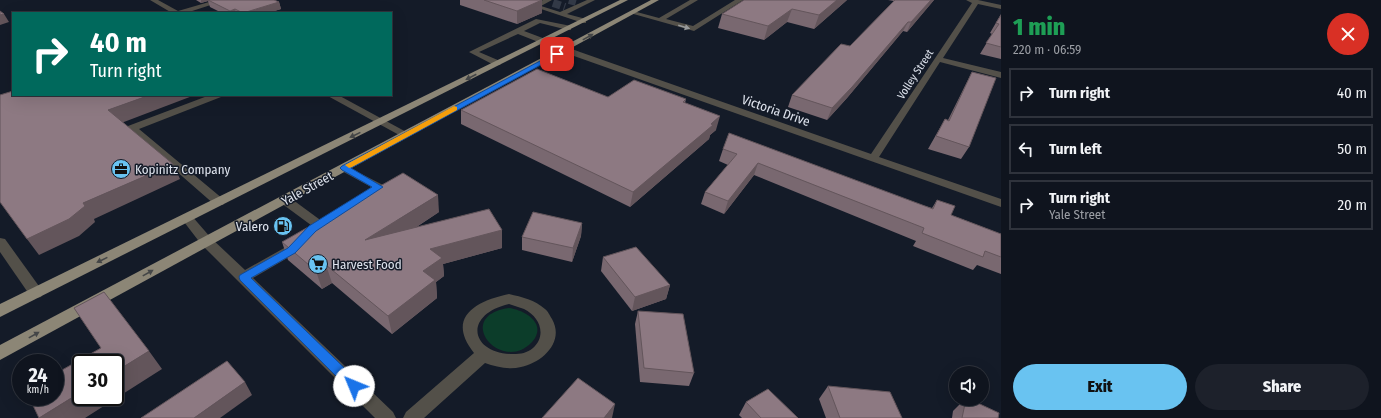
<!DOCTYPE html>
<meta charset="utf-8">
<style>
body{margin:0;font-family:"Fira Sans Condensed",sans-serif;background:#1d212b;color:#f1f3f6;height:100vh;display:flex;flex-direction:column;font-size:15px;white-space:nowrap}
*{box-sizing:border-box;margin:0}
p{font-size:13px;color:#9b9ea4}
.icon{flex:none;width:22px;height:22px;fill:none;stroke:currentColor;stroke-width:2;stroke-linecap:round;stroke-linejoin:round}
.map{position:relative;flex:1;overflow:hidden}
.panel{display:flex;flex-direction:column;background:#0f141e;width:380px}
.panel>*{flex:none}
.top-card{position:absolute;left:12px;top:12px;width:380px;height:84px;border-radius:0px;box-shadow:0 4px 16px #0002,0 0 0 1px #2f333c;background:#00695c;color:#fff;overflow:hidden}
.fabs{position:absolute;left:949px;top:366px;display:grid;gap:8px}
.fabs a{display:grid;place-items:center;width:40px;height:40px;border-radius:50%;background:#0f141e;box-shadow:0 4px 16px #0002,0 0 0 1px #2f333c;font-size:20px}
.speed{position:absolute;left:12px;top:354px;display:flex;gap:8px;font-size:20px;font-weight:700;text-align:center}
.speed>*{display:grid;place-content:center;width:52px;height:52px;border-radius:50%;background:#0f141e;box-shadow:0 4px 16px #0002,0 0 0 1px #2f333c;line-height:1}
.speed small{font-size:10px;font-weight:400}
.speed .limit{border:2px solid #111;border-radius:6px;background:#fff;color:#111}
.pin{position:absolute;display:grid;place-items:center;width:34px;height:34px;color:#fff;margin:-17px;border-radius:8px;box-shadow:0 2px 6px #0006}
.me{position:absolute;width:44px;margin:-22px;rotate:315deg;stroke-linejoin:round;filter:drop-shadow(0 0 3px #0008)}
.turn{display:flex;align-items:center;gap:14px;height:84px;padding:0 12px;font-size:18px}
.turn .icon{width:52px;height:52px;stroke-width:2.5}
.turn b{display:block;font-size:28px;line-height:34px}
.round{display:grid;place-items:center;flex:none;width:42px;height:42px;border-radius:21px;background:#1d212b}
.head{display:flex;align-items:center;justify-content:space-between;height:68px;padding:0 12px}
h1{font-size:24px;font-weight:800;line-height:30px;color:#1e9e55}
.primary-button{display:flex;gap:8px;margin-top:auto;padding:8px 12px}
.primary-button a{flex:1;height:46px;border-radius:24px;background:#69c3f1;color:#111;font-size:16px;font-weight:800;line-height:46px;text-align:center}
.primary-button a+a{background:#1d212b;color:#f1f3f6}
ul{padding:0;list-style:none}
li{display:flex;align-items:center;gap:12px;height:50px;margin:0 8px 6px;padding:0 4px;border:2px solid #2f333c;border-radius:0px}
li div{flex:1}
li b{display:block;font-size:15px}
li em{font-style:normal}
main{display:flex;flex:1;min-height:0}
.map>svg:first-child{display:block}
.green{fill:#0c3d2a}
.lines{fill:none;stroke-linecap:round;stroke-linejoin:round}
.minor-tunnel{stroke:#323946;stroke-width:8;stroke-dasharray:8 3.5;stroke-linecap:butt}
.minor{fill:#535049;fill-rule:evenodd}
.major{fill:#8c8676;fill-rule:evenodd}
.wall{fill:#796870}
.shaded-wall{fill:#63555b}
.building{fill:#8d7982;stroke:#63555b}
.oneway{fill:#989a9b}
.oneway2{fill:#444647}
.route{fill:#1a73e8;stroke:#114b97}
.slow{fill:#f59e0b}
.labels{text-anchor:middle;stroke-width:3;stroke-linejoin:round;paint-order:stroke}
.far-street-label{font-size:11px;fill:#dee3ed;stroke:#141b28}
.street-label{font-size:13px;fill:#dee3ed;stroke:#141b28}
.poi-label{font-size:13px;fill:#dee3ed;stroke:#141b28;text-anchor:start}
</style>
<main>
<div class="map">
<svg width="1001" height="418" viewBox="0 0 1001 418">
<rect width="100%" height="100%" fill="#141b28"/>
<!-- green -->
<path class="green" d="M 509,308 C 525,310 548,324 532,342 C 501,375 452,316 509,308 Z"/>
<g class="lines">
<!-- minor-tunnel -->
<g class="minor-tunnel">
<path d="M 569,0 L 576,2"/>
<path d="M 553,3 L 565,7"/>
</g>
<!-- minor -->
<g class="minor">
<path d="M 150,0 L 158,0 L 178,11 L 216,0 L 226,0 L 186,13 L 172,13 Z"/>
<path d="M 543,0 L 552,0 L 541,6 L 560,12 L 587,0 L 595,0 L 567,14 L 586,19 L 586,23 L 583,23 L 532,6 Z"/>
<path d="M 690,0 L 698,0 L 666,19 L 693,26 L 735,0 L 743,0 L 694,31 L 630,13 L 633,11 L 659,18 Z"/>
<path d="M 966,0 L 978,0 L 1001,5 L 1001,9 L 978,4 L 943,58 L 1001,72 L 1001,78 L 940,62 L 879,157 L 1001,199 L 1001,207 L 574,56 L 518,34 L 479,52 L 500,61 L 501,63 L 500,65 L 494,65 L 469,52 L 536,19 L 571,26 L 571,30 L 568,30 L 540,23 L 524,31 L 580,52 L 871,154 L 972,3 Z"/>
<path d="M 210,95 L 223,95 L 221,97 L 139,129 L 223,199 L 225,202 L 223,205 L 215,205 L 127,128 L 128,126 Z"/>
<path d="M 326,95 L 338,95 L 410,134 L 409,136 L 401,136 Z"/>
<path d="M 344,165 L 383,185 L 385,187 L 369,199 L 361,199 L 359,196 L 371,187 L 340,170 L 339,168 L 340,166 Z"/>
<path d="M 285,196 L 289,197 L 323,222 L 325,225 L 323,228 L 319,229 L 315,228 L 281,203 L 279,200 L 281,197 Z"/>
<path d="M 187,214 L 191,215 L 211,238 L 245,270 L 286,247 L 293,240 L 298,239 L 303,240 L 304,243 L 296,253 L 253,278 L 393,412 L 396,418 L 375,418 L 201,244 L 181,218 L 183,215 Z"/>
<path d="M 0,238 L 5,239 L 41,289 L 43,293 L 41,297 L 36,298 L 31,297 L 0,252 Z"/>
<path d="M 509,294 C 522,297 535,300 545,309 C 548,311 550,316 552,319 C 565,342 542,363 521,367 C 509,370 496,367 485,363 L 424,418 L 403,418 L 406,412 L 474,353 C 446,318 475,301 509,294 ZM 509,304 C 514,306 519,307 524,309 C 540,317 547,335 533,348 C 527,353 521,354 513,354 C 471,354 462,315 509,304 Z"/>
</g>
<!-- major -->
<g class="major">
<path d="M 620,0 L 628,0 L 0,317 L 0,304 Z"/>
<path d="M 651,0 L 659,0 L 0,360 L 0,345 Z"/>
</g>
</g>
<!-- wall -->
<g class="wall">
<path d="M 196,0 L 274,0 L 279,2 L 281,9 L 268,13 L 222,13 L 210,7 L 208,1 L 201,3 Z"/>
<path d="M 460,0 L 542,0 L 542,13 L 517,24 L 460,5 Z"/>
<path d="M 847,0 L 814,29 L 787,22 L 764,40 L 718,28 L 722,14 Z"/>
<path d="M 888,0 L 934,0 L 907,32 L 903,31 L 847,98 L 827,120 L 788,107 L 792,95 L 850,46 L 894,1 Z"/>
<path d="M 1001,14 L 1001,59 L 980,54 L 992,34 L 990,33 Z"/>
<path d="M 972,72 L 969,147 L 961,159 L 928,149 L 945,119 L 948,120 Z"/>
<path d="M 608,97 L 686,99 L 685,103 L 716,130 L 710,135 L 709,139 L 630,207 L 461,124 L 461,110 Z"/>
<path d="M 723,149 L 932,208 L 937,200 L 951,215 L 1001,234 L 1001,274 L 977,265 L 973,270 L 913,246 L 916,241 L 754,175 L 724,214 L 701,204 L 705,192 L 728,165 L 719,161 Z"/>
<path d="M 439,212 L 415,228 L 502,230 L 502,248 L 443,264 L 444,276 L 436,282 L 437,298 L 392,334 L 332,283 L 322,289 L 288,260 L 282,242 Z"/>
<path d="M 582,223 L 581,236 L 572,262 L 522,250 L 522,237 Z"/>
<path d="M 603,257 L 670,285 L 666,299 L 632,311 L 601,271 Z"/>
<path d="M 638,311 L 694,373 L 689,386 L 640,382 L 635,324 Z"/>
<path d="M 828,386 L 902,418 L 826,418 L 819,399 Z"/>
<path d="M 965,399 L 969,399 L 998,418 L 952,418 L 953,411 Z"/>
<path d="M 746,402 L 798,418 L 742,418 L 739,415 Z"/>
</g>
<!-- shaded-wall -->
<g class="shaded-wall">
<path d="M 201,0 L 208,0 L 208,1 L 201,3 Z"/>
<path d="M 542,0 L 542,13 L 517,24 L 517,11 Z"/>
<path d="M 837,0 L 847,0 L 814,29 L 819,15 Z"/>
<path d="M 931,0 L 934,0 L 907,32 L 911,22 Z"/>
<path d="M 279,2 L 281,9 L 268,13 L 243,13 Z"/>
<path d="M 235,9 L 236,13 L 231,13 L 230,11 Z"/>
<path d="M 792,9 L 787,22 L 764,40 L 768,26 Z"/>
<path d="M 4,14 L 9,22 L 0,25 L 0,15 Z"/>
<path d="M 908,22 L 903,31 L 847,98 L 827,120 L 832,108 Z"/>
<path d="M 150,95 L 195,95 L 116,125 L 108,110 Z"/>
<path d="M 720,116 L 716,130 L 710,135 L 709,139 L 630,207 L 633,192 Z"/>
<path d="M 758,163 L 754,175 L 724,214 L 728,201 Z"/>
<path d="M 173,164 L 180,179 L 94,219 L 95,222 L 79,236 L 39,255 L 27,239 L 83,203 Z"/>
<path d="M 438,195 L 439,212 L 369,258 L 365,240 Z"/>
<path d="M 582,223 L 581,236 L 572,262 L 573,248 Z"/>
<path d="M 502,230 L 502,248 L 443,264 L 444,276 L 436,282 L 437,298 L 392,334 L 388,316 L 423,271 L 430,249 Z"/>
<path d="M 326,265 L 332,283 L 322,289 L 316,271 Z"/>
<path d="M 670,285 L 666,299 L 632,311 L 635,297 Z"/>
<path d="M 149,351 L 162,369 L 85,418 L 39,418 L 81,392 L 81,397 L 115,397 L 115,372 Z"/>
<path d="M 245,382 L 252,395 L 220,418 L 194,418 Z"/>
<path d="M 615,404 L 612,418 L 604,418 Z"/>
</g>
<!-- building -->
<g class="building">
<path d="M 208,0 L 274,0 L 279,2 L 243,13 L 235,9 L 230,11 Z"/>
<path d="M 484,0 L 542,0 L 517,11 Z"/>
<path d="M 744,0 L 837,0 L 819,15 L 792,9 L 768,26 L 722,14 Z"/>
<path d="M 895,0 L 931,0 L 911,22 L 908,22 L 852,87 L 832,108 L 792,95 L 841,44 L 850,46 Z"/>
<path d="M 0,11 L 4,14 L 0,15 Z"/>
<path d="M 1001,15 L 1001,47 L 986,43 L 999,24 L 996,23 Z"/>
<path d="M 537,69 L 608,97 L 634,80 L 686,99 L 683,102 L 720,116 L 711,124 L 713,125 L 633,192 L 461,110 Z"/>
<path d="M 972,72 L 996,78 L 969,147 L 936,136 L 945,119 L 949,121 Z"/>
<path d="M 13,91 L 13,95 L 150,95 L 108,110 L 173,164 L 83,203 L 85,206 L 69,219 L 27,239 L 0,202 L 0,95 Z"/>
<path d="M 729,133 L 933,209 L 937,200 L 955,206 L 951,215 L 1001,234 L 1001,257 L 985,251 L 983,257 L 922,233 L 924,228 L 758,163 L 728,201 L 705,192 L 737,154 L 723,149 Z"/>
<path d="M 403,173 L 438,195 L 365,240 L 489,209 L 502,230 L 430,249 L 442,258 L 423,271 L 435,280 L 388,316 L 326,265 L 316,271 L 282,242 Z"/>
<path d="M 533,212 L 582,223 L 573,248 L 522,237 Z"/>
<path d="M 636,247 L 670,285 L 635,297 L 603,257 Z"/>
<path d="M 104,292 L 149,351 L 115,372 L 115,363 L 81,363 L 81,392 L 39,418 L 29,397 L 55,397 L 55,374 L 101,348 L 74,308 Z"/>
<path d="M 638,311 L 683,314 L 694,373 L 644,368 Z"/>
<path d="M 227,361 L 245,382 L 194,418 L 141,418 Z"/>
<path d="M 578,378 L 615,404 L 604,418 L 542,418 Z"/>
<path d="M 828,386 L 890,392 L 902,418 L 840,418 Z"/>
<path d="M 768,389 L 798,418 L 761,418 L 746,402 Z"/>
<path d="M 966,399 L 969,399 L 999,413 L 998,418 L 962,418 Z"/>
</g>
<!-- one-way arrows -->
<defs><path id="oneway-solid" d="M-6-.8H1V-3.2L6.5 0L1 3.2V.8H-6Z"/></defs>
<use class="oneway" href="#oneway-solid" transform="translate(684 27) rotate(16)"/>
<g class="oneway2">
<use href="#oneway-solid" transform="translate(588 37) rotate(-29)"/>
<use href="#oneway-solid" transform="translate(471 77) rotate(153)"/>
<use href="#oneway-solid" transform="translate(355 135) rotate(154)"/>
<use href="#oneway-solid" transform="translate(102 260) rotate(154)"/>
<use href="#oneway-solid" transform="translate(148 273) rotate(-29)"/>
<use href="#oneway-solid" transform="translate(34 335) rotate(-29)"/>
</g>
<!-- route -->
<path class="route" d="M 557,52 L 560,54 L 559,55 L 351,168 L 383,187 L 316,231 L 295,253 L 251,278 L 359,382 L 361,386 L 359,390 L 354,391 L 350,390 L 240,280 L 239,277 L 240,275 L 288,248 L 309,226 L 372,187 L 342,170 L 340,168 L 342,166 Z"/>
<!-- slow -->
<path class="slow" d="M 454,106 L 457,107 L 457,110 L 352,167 L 349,168 L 345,165 Z"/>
<!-- icons -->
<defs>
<symbol id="office-disc" viewBox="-11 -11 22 22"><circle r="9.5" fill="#69c3f1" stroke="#141b28"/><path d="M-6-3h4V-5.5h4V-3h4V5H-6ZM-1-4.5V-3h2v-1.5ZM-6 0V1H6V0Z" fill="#111"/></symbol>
<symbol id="fuel-disc" viewBox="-11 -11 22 22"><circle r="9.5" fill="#69c3f1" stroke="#141b28"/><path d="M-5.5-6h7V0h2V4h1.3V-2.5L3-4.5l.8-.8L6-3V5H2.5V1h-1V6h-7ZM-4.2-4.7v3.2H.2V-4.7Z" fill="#111"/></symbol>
<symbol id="supermarket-disc" viewBox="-11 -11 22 22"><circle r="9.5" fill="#69c3f1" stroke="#141b28"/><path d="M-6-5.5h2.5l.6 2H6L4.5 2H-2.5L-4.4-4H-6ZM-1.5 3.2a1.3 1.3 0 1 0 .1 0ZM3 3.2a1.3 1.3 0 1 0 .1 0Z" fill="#111"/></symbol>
</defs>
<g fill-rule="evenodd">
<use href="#office-disc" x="110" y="158" width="22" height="22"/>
<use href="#fuel-disc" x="272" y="215" width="22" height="22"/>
<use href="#supermarket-disc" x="307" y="253" width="22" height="22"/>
</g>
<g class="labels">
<!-- far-street labels -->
<g class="far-street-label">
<text transform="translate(915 74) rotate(-57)" y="4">Volley Street</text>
</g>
<!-- street labels -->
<g class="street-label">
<text transform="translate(776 110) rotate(19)" y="5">Victoria Drive</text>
<text transform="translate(307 188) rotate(-29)" y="5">Yale Street</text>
</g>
<!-- poi labels -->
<g class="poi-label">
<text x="135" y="174">Kopinitz Company</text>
<text x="269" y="231" text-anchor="end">Valero</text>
<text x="332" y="269">Harvest Food</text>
</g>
</g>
</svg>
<div class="fabs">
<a><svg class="icon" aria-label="sound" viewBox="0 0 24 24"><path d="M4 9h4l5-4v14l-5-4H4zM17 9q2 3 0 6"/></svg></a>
</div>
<div class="speed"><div>24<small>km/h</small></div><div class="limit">30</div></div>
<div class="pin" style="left:557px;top:54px;background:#d93025"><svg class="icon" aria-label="arrive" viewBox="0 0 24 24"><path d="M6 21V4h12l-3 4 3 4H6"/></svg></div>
<svg class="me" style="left:354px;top:386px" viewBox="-20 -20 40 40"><circle r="19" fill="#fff"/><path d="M0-13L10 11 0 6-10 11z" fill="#1a73e8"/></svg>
<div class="top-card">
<div class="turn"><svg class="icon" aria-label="right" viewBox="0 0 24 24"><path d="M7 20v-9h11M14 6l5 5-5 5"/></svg><div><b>40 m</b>Turn right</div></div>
</div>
</div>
<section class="panel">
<div class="head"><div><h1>1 min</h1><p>220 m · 06:59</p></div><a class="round" style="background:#d93025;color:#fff"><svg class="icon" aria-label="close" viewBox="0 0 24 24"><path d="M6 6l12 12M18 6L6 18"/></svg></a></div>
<ul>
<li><svg class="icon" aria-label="right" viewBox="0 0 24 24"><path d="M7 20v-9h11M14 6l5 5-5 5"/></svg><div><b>Turn right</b></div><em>40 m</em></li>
<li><svg class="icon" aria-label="left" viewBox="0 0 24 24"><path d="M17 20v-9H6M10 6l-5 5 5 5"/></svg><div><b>Turn left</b></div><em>50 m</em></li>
<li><svg class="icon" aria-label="right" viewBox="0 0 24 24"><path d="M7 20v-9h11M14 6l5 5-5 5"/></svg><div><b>Turn right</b><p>Yale Street</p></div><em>20 m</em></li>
</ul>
<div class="primary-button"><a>Exit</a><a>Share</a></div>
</section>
</main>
